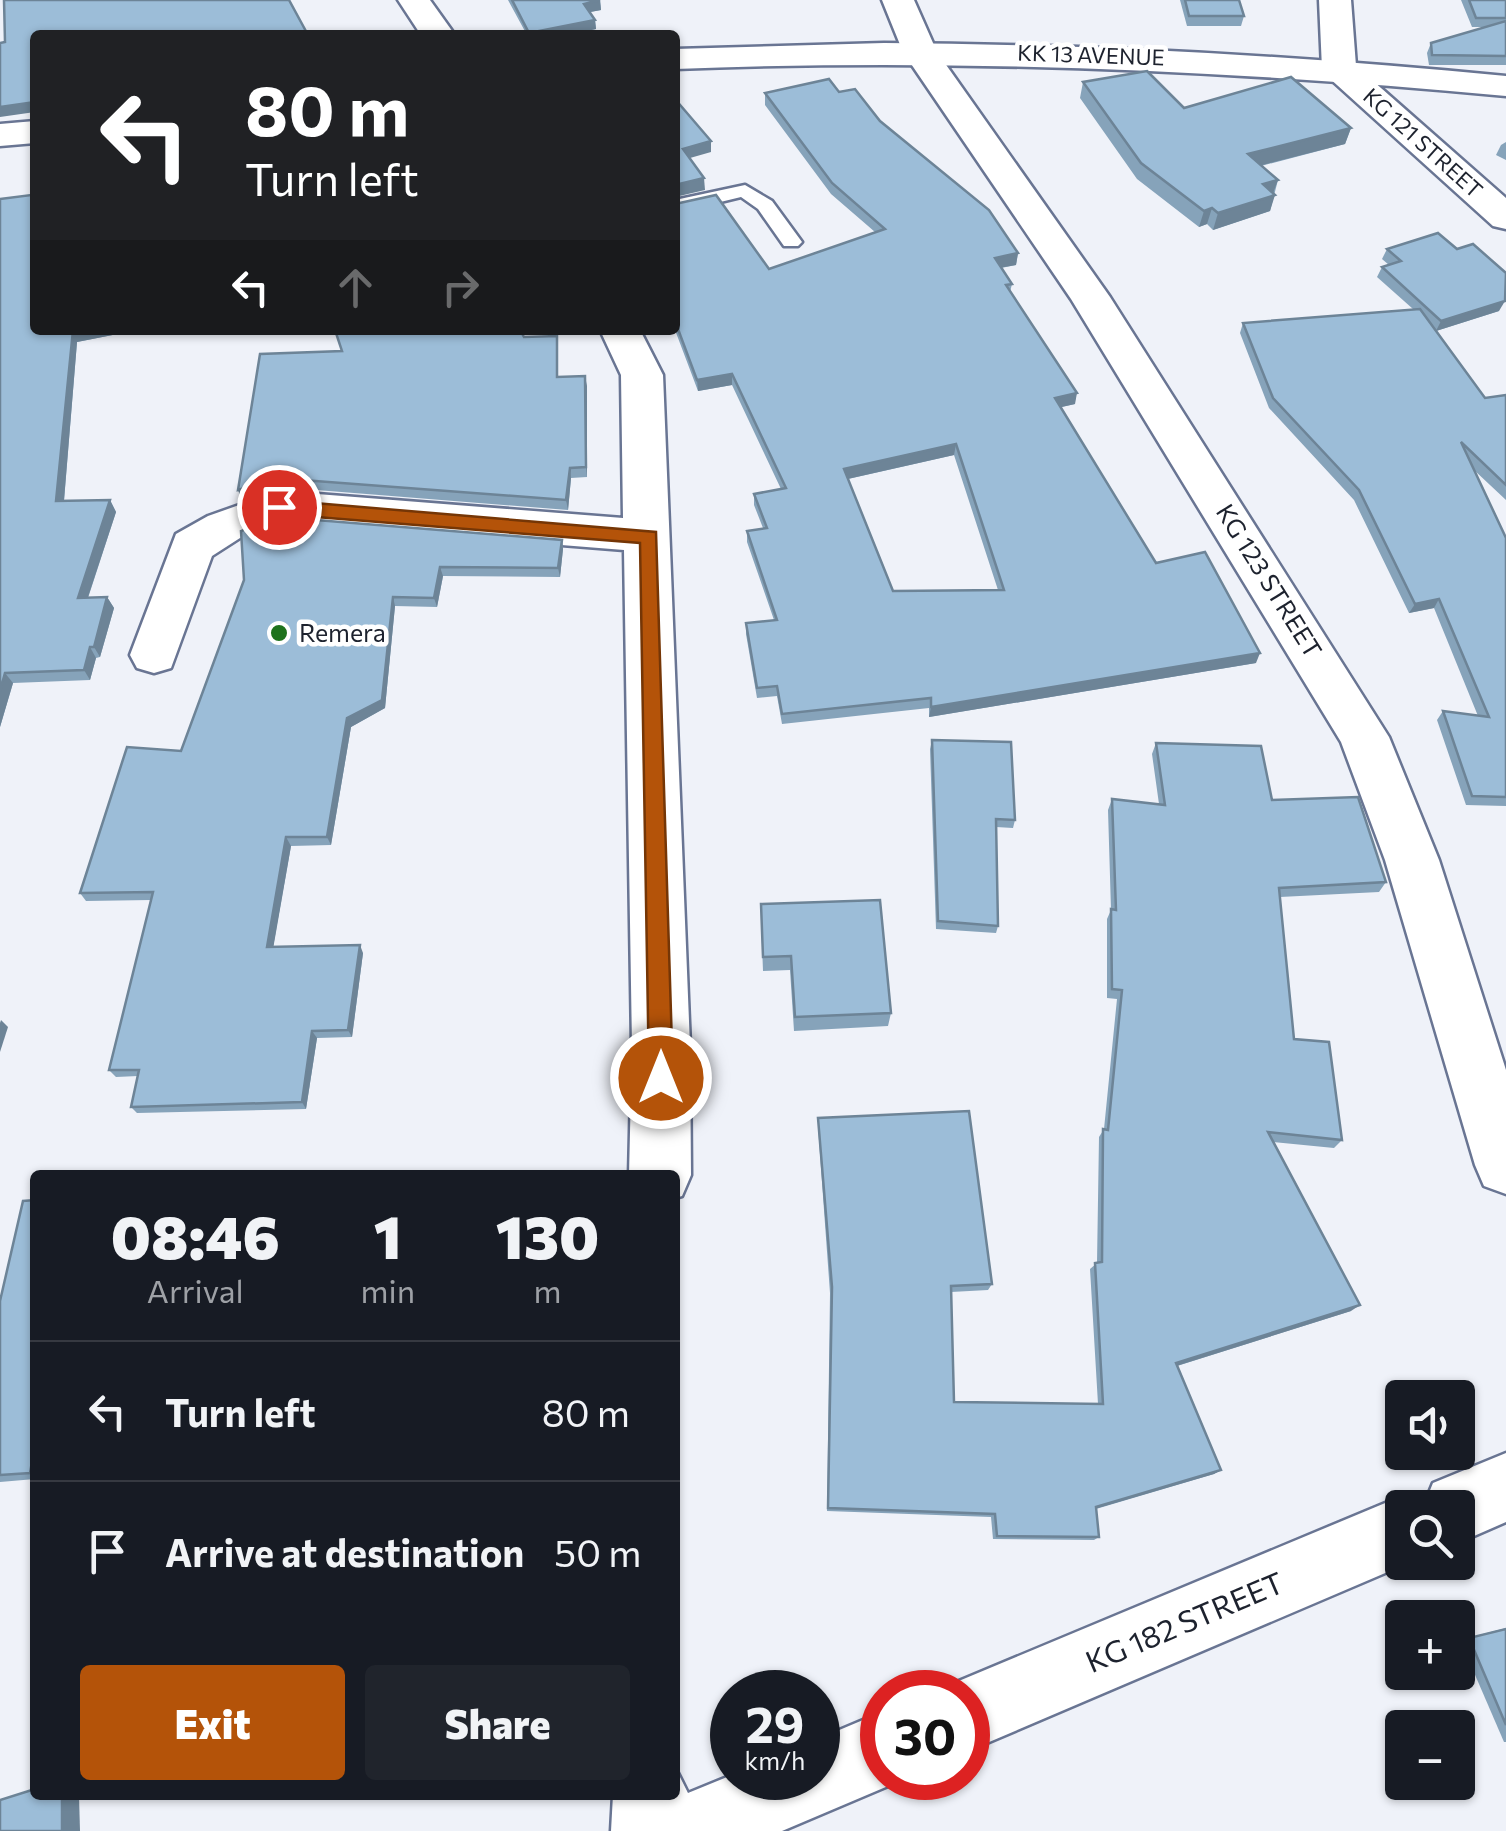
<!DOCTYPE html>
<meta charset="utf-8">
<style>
body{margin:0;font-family:Commissioner,sans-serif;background:#20242c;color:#f1f3f6;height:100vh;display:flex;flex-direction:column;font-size:38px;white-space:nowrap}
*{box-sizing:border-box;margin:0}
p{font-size:32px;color:#9ea1a6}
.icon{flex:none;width:55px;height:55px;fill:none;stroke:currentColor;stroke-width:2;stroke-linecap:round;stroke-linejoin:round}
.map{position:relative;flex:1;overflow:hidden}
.panel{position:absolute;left:30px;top:1170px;width:650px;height:630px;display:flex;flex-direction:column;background:#171b24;border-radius:10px;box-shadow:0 2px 8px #0004}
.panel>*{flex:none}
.guide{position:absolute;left:30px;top:30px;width:650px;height:305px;border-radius:10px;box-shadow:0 2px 8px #0004;background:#202124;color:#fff;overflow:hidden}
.buttons{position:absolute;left:1385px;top:1380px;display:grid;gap:20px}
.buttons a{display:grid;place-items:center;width:90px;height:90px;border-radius:10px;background:#171b24;box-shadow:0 2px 8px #0004;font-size:50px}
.speed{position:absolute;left:710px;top:1670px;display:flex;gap:20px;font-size:50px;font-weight:700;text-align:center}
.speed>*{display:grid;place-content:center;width:130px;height:130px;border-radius:50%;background:#171b24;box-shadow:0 2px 8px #0004;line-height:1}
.speed small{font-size:25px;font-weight:400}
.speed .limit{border:15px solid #d22;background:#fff;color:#111}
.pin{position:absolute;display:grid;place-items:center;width:85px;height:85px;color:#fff;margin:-42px;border:5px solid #fff;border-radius:50%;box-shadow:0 2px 10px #0007}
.me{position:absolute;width:110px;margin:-55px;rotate:0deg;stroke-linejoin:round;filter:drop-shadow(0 0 8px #0008)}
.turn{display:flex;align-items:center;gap:35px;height:210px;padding:0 50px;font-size:45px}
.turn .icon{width:130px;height:130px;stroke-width:2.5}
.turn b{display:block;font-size:70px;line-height:85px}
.lanes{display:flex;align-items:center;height:95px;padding:0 50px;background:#0003;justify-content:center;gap:50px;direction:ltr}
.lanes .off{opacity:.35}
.eta{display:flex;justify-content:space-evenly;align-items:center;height:170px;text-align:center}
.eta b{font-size:60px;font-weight:800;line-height:70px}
.action{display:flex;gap:20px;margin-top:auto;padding:20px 50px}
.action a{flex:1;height:115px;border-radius:10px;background:#b45309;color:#fff;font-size:40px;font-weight:800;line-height:115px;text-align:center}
.action a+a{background:#20242c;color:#f1f3f6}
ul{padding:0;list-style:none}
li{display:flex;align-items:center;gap:30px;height:140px;padding:0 50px;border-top:2px solid #363941}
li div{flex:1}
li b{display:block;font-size:38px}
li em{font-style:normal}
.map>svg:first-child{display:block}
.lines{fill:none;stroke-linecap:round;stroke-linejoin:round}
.lane-casing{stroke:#697593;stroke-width:5}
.street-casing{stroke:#697593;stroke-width:5}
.secondary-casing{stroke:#697593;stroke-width:5}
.lane{fill:#fff;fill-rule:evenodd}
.street{fill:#fff;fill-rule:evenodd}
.secondary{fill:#fff;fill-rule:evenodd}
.wall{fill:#86a3ba;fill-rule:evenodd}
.shaded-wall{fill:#6d8497}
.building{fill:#9cbdd8;stroke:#6d8497;stroke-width:2.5;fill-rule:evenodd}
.route{fill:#b45309;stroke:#753606;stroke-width:2.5}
.poi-dot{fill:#1e721c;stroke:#fff;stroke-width:4}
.labels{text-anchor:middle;stroke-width:9;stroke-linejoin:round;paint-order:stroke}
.far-street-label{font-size:22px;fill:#1d222e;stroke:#fff}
.street-label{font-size:25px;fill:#1d222e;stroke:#fff}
.poi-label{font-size:25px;fill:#1d222e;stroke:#fff;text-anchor:start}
.near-street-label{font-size:30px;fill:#1d222e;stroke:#fff}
</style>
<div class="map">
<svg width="1506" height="1831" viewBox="0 0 1506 1831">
<rect width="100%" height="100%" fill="#eff2f9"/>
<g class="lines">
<defs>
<path id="lane" d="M 745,185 L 772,201 L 802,242 L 798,246 L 784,246 L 758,209 L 741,197 L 675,213 L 675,200 Z"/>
<g id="street">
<path d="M 398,0 L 430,0 L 455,35 L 421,35 Z"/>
<path d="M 882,0 L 914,0 L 937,52 L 1110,297 L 1389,737 L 1439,860 L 1506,1070 L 1506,1194 L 1484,1186 L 1475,1165 L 1385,860 L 1341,742 L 1071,299 L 903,52 Z"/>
<path d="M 1319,0 L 1351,0 L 1356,66 L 1506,198 L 1506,229 L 1493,226 L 1327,76 L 1322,69 Z"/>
<path d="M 600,330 L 640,330 L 663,375 L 690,1046 L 691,1175 L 682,1196 L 675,1198 L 675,1175 L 629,1175 L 632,1046 L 624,550 L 282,523 L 240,538 L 212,556 L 171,668 L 154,673 L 137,668 L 130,655 L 176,534 L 208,516 L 279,491 L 623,518 L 621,375 Z"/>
<path d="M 1506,1453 L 1506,1522 L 1458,1543 L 1458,1508 L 1402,1508 L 1402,1562 L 1411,1562 L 968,1751 L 968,1692 L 940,1692 L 942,1688 L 1402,1496 L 1424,1505 L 1433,1483 Z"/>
<path d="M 882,1712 L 882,1778 L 907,1778 L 782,1831 L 611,1831 L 613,1795 L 675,1795 L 675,1767 L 688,1793 L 732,1775 L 818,1778 L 818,1739 Z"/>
</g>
<g id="secondary">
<path d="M 884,43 C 1092,44 1299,56 1506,76 L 1506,96 C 1229,70 953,58 675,69 L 675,49 Z"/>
<path d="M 35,121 L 35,143 L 0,146 L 0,124 Z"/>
</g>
</defs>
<!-- lane casing -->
<use href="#lane" class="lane-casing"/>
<!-- street casing -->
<use href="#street" class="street-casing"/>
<!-- secondary casing -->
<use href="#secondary" class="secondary-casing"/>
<!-- lane -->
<use href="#lane" class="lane"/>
<!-- street -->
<use href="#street" class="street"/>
<!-- secondary -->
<use href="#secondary" class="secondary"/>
</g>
<!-- wall -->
<g class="wall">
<path d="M 508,0 L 600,0 L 601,10 L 590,12 L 595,20 L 596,29 L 568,35 L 527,35 Z"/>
<path d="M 1180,0 L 1239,0 L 1244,16 L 1241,26 L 1187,26 Z"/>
<path d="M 1461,0 L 1506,0 L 1506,65 L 1429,65 L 1427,53 L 1431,43 L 1485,27 L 1472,27 Z"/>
<path d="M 1083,82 L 1184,108 L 1351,128 L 1345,144 L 1261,166 L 1278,180 L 1270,211 L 1213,230 L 1207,224 L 1199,227 L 1137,179 L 1080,98 Z"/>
<path d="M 839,92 L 880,121 L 1018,253 L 1016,265 L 1001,268 L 1012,284 L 1010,292 L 1075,404 L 1061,407 L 1156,563 L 1256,663 L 929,717 L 929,708 L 782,724 L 777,696 L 757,698 L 746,634 L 746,623 L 774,620 L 747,542 L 747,531 L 763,528 L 754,505 L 754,494 L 781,489 L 732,385 L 698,391 L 675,330 L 675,204 L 769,269 L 875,232 L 831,194 L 765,105 L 765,93 ZM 954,455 L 998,590 L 893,591 L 848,479 Z"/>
<path d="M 1506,142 L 1506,160 L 1496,155 L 1501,145 Z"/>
<path d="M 32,195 L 35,330 L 138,330 L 77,342 L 64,501 L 110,500 L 116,512 L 88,598 L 107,597 L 114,608 L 100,657 L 96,658 L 90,680 L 13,683 L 0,727 L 0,199 Z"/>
<path d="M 1387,249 L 1499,311 L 1436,331 L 1485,398 L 1506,395 L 1506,500 L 1474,470 L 1506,538 L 1506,806 L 1466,805 L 1437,720 L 1443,711 L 1478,716 L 1434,608 L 1409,613 L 1354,500 L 1269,408 L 1240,333 L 1243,323 L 1413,309 L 1377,277 L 1382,267 L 1389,265 L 1382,259 Z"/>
<path d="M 557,336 L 558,377 L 587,386 L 587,477 L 571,478 L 568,510 L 279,487 L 242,500 L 238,490 L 342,351 Z"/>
<path d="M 562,540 L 563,549 L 560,577 L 443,576 L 437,607 L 395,606 L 385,708 L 351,727 L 331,845 L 291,846 L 273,947 L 363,953 L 352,1037 L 317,1038 L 306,1109 L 137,1113 L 131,1107 L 138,1076 L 116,1077 L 109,1070 L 151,900 L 86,901 L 80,893 L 181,751 L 244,580 Z"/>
<path d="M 932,740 L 1015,820 L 1013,828 L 996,827 L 998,926 L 996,933 L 936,929 L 930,749 Z"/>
<path d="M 1156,743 L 1272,800 L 1386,882 L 1379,892 L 1280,897 L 1294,1039 L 1342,1140 L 1334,1148 L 1273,1142 L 1351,1311 L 1177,1366 L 1221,1470 L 1214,1474 L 1096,1509 L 1099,1537 L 1094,1540 L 993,1539 L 991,1517 L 827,1511 L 830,1293 L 818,1127 L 818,1118 L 992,1284 L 988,1290 L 951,1292 L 954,1402 L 1098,1404 L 1090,1269 L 1097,1263 L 1099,1137 L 1104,1129 L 1117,999 L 1107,998 L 1107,919 L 1111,910 L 1108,810 L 1112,799 L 1159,804 L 1152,754 Z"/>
<path d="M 761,919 L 891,1013 L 888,1026 L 794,1031 L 790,970 L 763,971 Z"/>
<path d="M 35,1200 L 35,1479 L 0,1482 L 0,1301 Z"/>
<path d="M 1506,1628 L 1506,1742 L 1504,1742 L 1460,1640 Z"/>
</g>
<!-- shaded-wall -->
<g class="shaded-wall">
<path d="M 600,0 L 601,10 L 585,13 L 584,4 Z"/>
<path d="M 595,20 L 596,29 L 568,35 L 530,35 L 529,33 Z"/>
<path d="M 35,102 L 35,112 L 0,117 L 0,107 Z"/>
<path d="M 1351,128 L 1345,144 L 1243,170 L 1248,154 Z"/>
<path d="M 711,141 L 711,152 L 683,160 L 683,149 Z"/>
<path d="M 704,178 L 705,190 L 675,197 L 675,185 Z"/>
<path d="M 1278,180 L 1272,196 L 1263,184 Z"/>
<path d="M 1275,195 L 1270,211 L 1213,230 L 1218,213 Z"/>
<path d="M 1212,208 L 1207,224 L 1199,227 L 1204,211 Z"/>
<path d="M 1018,253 L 1016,265 L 993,269 L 995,258 Z"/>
<path d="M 1505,301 L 1499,311 L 1436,331 L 1441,321 Z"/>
<path d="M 72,330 L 138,330 L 77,342 L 63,512 L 56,501 Z"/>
<path d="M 732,374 L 732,385 L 698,391 L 697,380 Z"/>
<path d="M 585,376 L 587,386 L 587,477 L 586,467 Z"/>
<path d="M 1077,393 L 1075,404 L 1053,409 L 1055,398 Z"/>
<path d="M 956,444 L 954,455 L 843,480 L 844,469 Z"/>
<path d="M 570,468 L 571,478 L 568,510 L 566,500 Z"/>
<path d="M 276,478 L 279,487 L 242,500 L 238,490 Z"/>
<path d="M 110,500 L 116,512 L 84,609 L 78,598 Z"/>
<path d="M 562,540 L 563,549 L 560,577 L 558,568 Z"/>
<path d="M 440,567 L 443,576 L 437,607 L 434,598 Z"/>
<path d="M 107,597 L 114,608 L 100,657 L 94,647 Z"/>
<path d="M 393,597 L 395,606 L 385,708 L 351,727 L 331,845 L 327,837 L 347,718 Z"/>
<path d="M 1439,599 L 1434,608 L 1409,613 L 1415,604 Z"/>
<path d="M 90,647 L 96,658 L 90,680 L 84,670 Z"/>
<path d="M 1260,653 L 1256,663 L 929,717 L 931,707 Z"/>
<path d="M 5,673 L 13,683 L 0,727 L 0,691 Z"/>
<path d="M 286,837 L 291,846 L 272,955 L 267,947 Z"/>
<path d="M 360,945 L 363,953 L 352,1037 L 348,1030 Z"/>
<path d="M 1,1020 L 8,1027 L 0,1052 L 0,1023 Z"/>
<path d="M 312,1031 L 317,1038 L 306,1109 L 302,1102 Z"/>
<path d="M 1360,1305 L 1351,1311 L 1170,1368 L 1176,1363 Z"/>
<path d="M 35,1445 L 35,1474 L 30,1473 Z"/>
<path d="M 1221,1470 L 1214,1474 L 1091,1510 L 1096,1507 Z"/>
<path d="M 62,1795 L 79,1795 L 80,1831 L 62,1831 Z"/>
</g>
<!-- building -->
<g class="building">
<path d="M 4,0 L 289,0 L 308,35 L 35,35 L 35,102 L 0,107 L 0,43 L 5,42 Z"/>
<path d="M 512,0 L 600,0 L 584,4 L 595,20 L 529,33 Z"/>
<path d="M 1185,0 L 1239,0 L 1244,16 L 1189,16 Z"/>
<path d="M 1469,0 L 1506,0 L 1506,18 L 1476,18 Z"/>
<path d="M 1506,21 L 1506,56 L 1432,55 L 1431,43 Z"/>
<path d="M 1147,71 L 1184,108 L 1291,77 L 1351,128 L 1248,154 L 1278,180 L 1263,184 L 1275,195 L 1218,213 L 1212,208 L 1204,211 L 1141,163 L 1083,82 Z"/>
<path d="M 829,79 L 839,92 L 855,89 L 880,121 L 989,210 L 1018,253 L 995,258 L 1012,284 L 1006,285 L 1077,393 L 1055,398 L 1156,563 L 1205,552 L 1260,653 L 931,707 L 931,698 L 782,714 L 777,686 L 757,688 L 746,623 L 777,620 L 747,531 L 767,528 L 754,494 L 786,488 L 732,374 L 697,380 L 675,321 L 675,204 L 716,195 L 769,269 L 885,229 L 832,183 L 765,93 ZM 956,444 L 1004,590 L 893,591 L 844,469 Z"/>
<path d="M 675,99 L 711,141 L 683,149 L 704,178 L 675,185 Z"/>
<path d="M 32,188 L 35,188 L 35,330 L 73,330 L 56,501 L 110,500 L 78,598 L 107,597 L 94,647 L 90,647 L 84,670 L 5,673 L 0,691 L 0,199 L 32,195 Z"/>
<path d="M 1438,233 L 1457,249 L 1473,244 L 1506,273 L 1505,301 L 1441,321 L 1382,267 L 1401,261 L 1387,249 Z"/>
<path d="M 1420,309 L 1485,398 L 1506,395 L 1506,485 L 1461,442 L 1506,538 L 1506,797 L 1472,796 L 1443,711 L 1489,717 L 1439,599 L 1415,604 L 1359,490 L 1273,398 L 1243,323 Z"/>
<path d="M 335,330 L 520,330 L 524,337 L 557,336 L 557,377 L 585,376 L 586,467 L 570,468 L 566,500 L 276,478 L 238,490 L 260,354 L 342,351 Z"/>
<path d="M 279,517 L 562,540 L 558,568 L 440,567 L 434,598 L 393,597 L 382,700 L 347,718 L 327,837 L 286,837 L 267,947 L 360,945 L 348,1030 L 312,1031 L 302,1102 L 131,1107 L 139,1070 L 109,1070 L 153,892 L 80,893 L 127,747 L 181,751 L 244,580 L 241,531 Z"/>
<path d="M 932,740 L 1011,742 L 1015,820 L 996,819 L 998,926 L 938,921 Z"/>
<path d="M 1156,743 L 1261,746 L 1272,800 L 1358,797 L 1386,882 L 1279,888 L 1294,1039 L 1329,1042 L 1342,1140 L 1268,1132 L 1360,1305 L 1176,1363 L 1221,1470 L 1096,1507 L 1099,1537 L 997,1536 L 995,1514 L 828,1508 L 832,1287 L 818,1118 L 969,1111 L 992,1284 L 951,1286 L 954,1402 L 1103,1404 L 1095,1263 L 1102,1262 L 1103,1129 L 1108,1130 L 1122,990 L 1112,989 L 1111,909 L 1116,910 L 1112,799 L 1165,805 Z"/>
<path d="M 880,900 L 891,1013 L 795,1017 L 791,956 L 763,957 L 761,904 Z"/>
<path d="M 35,1200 L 35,1445 L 30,1473 L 0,1475 L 0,1301 L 23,1201 Z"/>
<path d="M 1506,1629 L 1506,1725 L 1469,1638 Z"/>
<path d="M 35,1789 L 35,1795 L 62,1795 L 62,1831 L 0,1831 L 0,1800 Z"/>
</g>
<!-- route -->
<path class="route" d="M 279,500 L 656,532 L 673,1078 L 670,1086 L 652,1086 L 649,1078 L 640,543 L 279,514 L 270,507 Z"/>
<!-- markers -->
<circle class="poi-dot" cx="279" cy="633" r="10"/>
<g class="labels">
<!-- far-street labels -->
<g class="far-street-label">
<text transform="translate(1091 55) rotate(2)" y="8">KK 13 AVENUE</text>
<text transform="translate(1423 143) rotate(42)" y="8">KG 121 STREET</text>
</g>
<!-- street labels -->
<g class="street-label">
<text transform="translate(1269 581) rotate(58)" y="9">KG 123 STREET</text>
</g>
<!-- poi labels -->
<g class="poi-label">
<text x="299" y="642">Remera</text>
</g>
<!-- near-street labels -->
<g class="near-street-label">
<text transform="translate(1185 1623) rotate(-23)" y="10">KG 182 STREET</text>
</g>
</g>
</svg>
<div class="buttons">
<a><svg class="icon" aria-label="sound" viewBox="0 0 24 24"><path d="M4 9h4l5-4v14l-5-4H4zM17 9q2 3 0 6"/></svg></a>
<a><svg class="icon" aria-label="search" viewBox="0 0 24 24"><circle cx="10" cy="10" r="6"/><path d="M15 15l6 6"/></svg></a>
<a>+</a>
<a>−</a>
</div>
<div class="speed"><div>29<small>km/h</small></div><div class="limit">30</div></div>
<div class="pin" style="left:279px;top:507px;background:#d93025"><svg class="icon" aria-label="arrive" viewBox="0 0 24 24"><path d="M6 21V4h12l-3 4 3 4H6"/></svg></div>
<svg class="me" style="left:661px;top:1078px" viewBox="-20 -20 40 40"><circle r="17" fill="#b45309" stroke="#fff" stroke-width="3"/><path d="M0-11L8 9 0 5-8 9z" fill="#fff"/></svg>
<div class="guide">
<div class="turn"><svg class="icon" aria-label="left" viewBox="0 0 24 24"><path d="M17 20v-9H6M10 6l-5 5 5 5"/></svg><div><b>80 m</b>Turn left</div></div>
<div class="lanes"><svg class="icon" aria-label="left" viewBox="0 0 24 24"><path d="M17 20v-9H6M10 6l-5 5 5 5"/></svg><svg class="icon off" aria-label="ahead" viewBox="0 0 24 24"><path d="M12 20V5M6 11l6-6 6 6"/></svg><svg class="icon off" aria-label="right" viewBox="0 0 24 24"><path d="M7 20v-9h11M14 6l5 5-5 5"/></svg></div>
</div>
<section class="panel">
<div class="eta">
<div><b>08:46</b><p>Arrival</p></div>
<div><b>1</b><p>min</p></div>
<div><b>130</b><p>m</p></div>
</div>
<ul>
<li><svg class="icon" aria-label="left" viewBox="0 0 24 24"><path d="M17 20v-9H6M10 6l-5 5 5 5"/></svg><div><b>Turn left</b></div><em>80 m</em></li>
<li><svg class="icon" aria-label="arrive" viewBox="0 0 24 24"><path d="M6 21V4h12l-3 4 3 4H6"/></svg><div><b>Arrive at destination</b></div><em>50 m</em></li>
</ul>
<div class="action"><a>Exit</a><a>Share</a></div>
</section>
</div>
